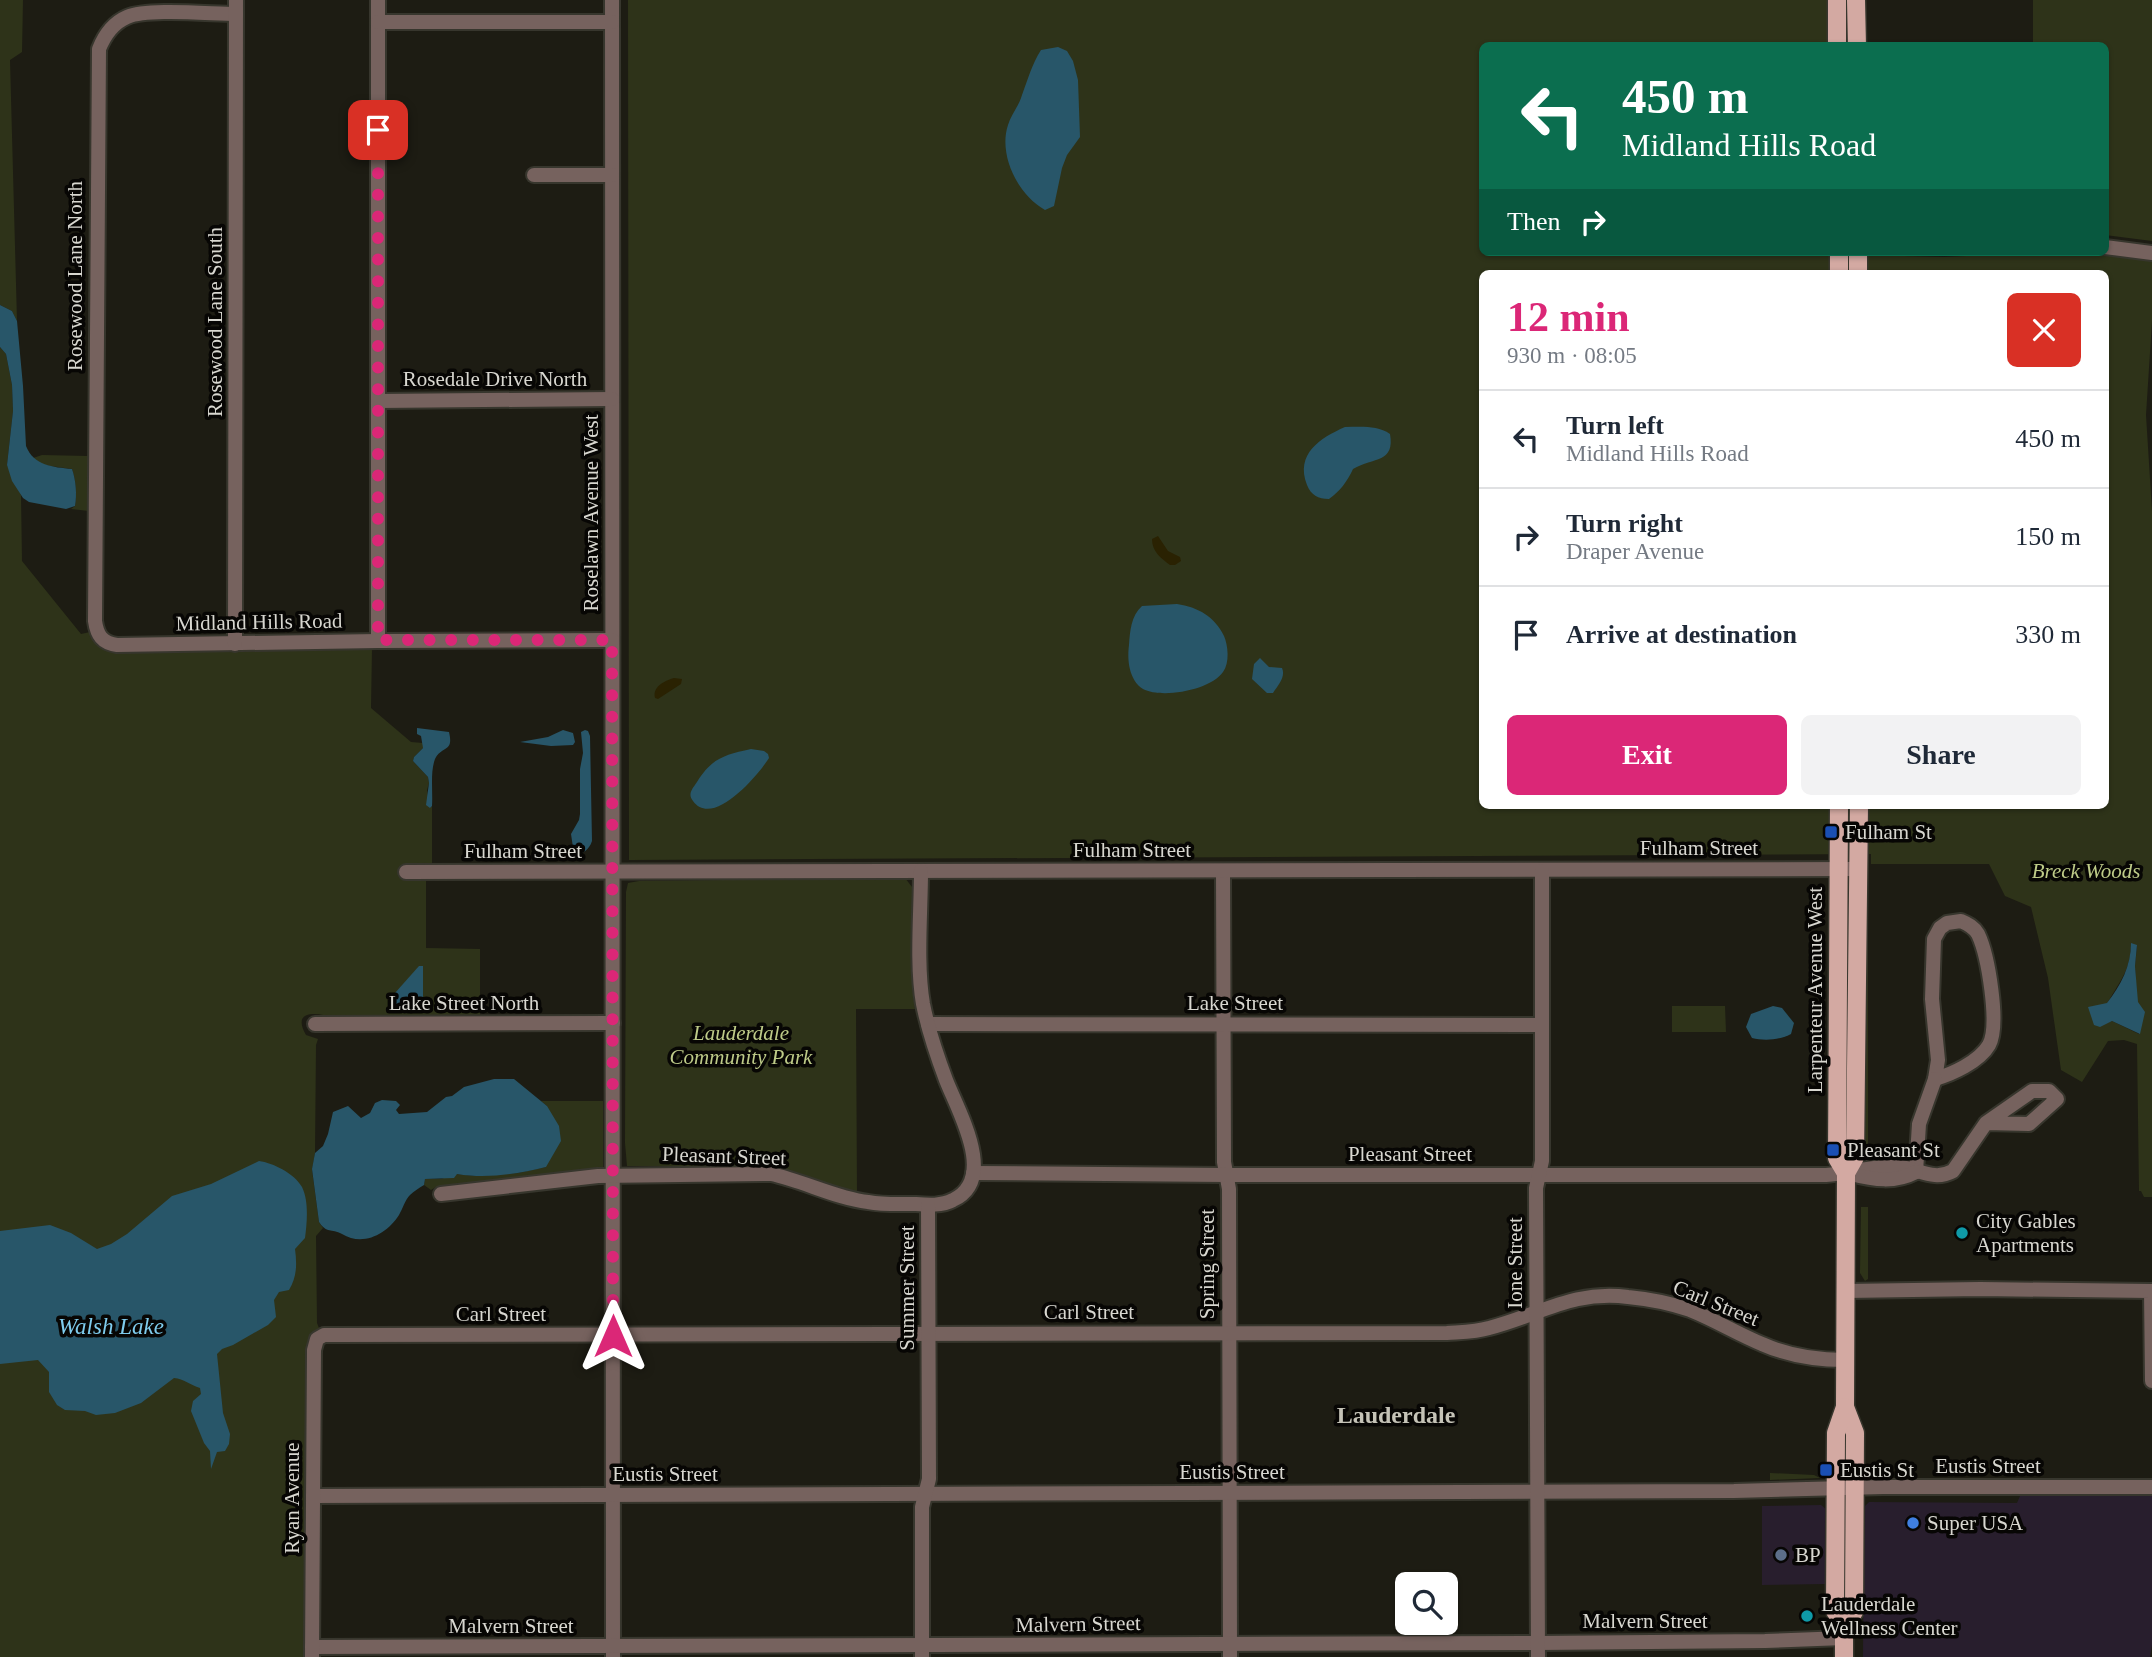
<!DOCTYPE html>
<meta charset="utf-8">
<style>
body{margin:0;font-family:"Times New Roman",serif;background:#f2f2f3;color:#1f2937;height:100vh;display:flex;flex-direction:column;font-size:26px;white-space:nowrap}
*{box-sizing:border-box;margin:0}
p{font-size:23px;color:#747a83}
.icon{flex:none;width:38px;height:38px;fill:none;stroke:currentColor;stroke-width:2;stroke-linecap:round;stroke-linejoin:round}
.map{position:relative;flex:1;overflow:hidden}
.details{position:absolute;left:1479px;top:270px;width:630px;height:539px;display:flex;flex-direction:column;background:#fff;border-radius:10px;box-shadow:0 2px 5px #0004}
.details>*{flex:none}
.top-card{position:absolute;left:1479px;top:42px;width:630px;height:214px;border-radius:10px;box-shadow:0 2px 5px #0004;background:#0b6e4f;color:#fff;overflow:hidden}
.fabs{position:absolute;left:1395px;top:1572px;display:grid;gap:14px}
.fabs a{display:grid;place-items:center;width:63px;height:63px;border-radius:10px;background:#fff;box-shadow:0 2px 5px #0004;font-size:35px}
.pin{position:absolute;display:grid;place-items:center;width:60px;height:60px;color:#fff;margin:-30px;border-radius:14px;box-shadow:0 4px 10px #0006}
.me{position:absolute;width:77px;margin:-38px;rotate:0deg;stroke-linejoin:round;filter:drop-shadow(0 0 5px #0008)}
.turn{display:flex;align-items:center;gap:24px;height:147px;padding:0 28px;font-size:32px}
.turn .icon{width:91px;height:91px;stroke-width:2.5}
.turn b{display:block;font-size:49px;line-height:60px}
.then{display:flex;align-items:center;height:66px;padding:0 28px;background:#0003;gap:14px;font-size:26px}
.round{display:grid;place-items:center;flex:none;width:74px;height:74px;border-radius:10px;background:#f2f2f3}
.overview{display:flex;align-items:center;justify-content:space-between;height:119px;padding:0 28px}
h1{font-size:42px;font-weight:700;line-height:52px;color:#db2777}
.button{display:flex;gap:14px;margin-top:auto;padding:14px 28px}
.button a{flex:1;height:80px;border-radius:10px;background:#db2777;color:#fff;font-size:28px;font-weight:700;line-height:80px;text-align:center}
.button a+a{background:#f2f2f3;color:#1f2937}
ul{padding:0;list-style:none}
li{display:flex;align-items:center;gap:21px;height:98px;padding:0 28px;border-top:2px solid #e0e1e3}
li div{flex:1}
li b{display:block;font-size:26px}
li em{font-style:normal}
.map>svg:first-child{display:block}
.commercial{fill:#281e2d}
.green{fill:#2e3319;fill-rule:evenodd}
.sand{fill:#2a2202}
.water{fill:#285669}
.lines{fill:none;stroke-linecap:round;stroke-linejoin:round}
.minor-casing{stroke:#37362d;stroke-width:18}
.major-casing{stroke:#37362d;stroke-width:21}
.minor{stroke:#76625e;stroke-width:14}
.major{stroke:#d3a9a2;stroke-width:18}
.route{stroke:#db2777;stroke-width:12;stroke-dasharray:0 21.6}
.transit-dot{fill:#1a4fb4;stroke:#070604;stroke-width:2.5}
.culture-dot{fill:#0f9aa8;stroke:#070604;stroke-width:2.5}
.shop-dot{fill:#3f7fe0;stroke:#070604;stroke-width:2.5}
.service-dot{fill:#5c6f8a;stroke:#070604;stroke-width:2.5}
.labels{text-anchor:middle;stroke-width:7;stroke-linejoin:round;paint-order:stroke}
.street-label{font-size:21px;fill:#d8d7d0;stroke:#070604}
.poi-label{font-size:21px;fill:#d8d7d0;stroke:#070604;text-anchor:start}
.park-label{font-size:21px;font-style:italic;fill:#becb88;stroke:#070604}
.water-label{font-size:23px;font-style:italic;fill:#7fcced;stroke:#070604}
.quarter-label{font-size:24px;font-weight:bold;fill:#c5c3b7;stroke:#070604}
</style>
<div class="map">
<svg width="2152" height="1657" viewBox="0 0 2152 1657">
<rect width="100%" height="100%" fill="#1d1c13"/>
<!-- commercial -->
<g class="commercial">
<path d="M 2020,1496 L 2152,1496 L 2152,1645 L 2150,1657 L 1863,1657 L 1864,1507 L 1869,1502 L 2017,1503 Z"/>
<path d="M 1821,1505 L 1826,1509 L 1825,1584 L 1762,1585 L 1762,1506 Z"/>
</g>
<!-- green -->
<g class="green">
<path d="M 0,0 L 23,0 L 22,52 L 10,60 L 17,321 L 12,311 L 0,305 Z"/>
<path d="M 628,0 L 1830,0 L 1829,45 L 1482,46 L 1482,252 L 1824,252 L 1824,254 L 1944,257 L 1987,255 L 2129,256 L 2152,260 L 2152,321 L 2146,415 L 2152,511 L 2152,1197 L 2144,1197 L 2141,1191 L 2139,1191 L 2137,1044 L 2124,1040 L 2108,1041 L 2082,1082 L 2061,1070 L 2048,978 L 2031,907 L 2005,896 L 1989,864 L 1871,864 L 1871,854 L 629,860 ZM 1482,273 L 2105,273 L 2105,805 L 1482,805 ZM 2131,944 L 2137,946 L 2135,966 L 2139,1034 L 2112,1021 L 2103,1024 C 2105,1017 2105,1008 2108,1002 C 2120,981 2131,969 2131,944 Z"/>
<path d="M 2033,0 L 2152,0 L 2152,241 L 2105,235 L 2105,46 L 2033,45 Z"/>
<path d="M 0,347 L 6,354 L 12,385 L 13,411 L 7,465 L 21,495 L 22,561 L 81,634 L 90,632 L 96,644 L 110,652 L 350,650 L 372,648 L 371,708 L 411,742 L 423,743 L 423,748 L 414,757 L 413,761 L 428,777 L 429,783 L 427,790 L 430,808 L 432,806 L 432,864 L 426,865 L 426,948 L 480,949 L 480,1018 L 334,1018 C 318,1012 291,1009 306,1035 L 318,1039 L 316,1045 L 315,1153 L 312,1170 L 319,1222 L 323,1228 L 316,1236 L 317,1323 L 319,1328 L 311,1333 L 309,1339 L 307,1657 L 0,1657 Z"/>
<path d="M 42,455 L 88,456 L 89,511 L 71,509 L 75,506 C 77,495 76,480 72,469 L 43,465 L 33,458 Z"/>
<path d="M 1866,874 L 1868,874 L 1868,1160 L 1866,1161 L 1863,1154 Z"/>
<path d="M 905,878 L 912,887 L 912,986 L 915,1009 L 856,1009 L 857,1194 L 796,1172 L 774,1167 L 627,1166 L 625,1143 L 626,892 L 628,883 L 639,881 Z"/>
<path d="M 1672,1006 L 1725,1006 L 1726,1032 L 1672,1032 Z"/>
<path d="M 541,1101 L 603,1101 L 603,1167 L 436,1187 L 431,1190 L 424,1185 L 425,1179 L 441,1179 L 457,1174 L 475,1176 L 518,1173 L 546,1167 L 547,1106 Z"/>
<path d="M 1861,1207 L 1868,1207 L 1868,1279 L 1865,1281 L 1860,1273 Z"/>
<path d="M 1770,1473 L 1814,1475 L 1820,1478 L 1770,1480 Z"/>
</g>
<!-- sand -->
<g class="sand">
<path d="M 1158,536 L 1168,551 L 1180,557 L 1181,561 L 1175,565 L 1170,565 C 1161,558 1152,552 1152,539 Z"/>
<path d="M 674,678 L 682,679 L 681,684 L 658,699 L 655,698 C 652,687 664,681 674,678 Z"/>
</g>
<!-- water -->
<g class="water">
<path d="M 1058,47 L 1067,51 L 1073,61 L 1078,80 L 1080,137 L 1067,155 L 1062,168 L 1054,206 L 1045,210 C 1018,195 998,155 1008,125 C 1011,115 1019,106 1022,95 C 1028,79 1032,64 1041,50 Z"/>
<path d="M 0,305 L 12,311 L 17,321 L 23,386 L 26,446 C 34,466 53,467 72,469 C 76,480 77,495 75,506 L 66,509 L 29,502 L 23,498 L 12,481 L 7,465 L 13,411 L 12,385 L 6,354 L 0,347 Z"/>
<path d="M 1345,427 C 1361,427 1377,425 1390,434 C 1395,463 1374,457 1353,469 C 1347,482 1340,491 1329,499 C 1318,499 1311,495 1307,485 C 1295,454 1320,438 1345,427 Z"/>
<path d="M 1177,604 C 1198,607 1215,617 1224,636 C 1228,645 1230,663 1223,672 C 1211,690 1162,699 1143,689 C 1129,680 1127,660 1129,645 C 1130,631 1131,616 1142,606 Z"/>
<path d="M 1260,658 L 1269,667 L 1282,668 C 1286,677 1278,685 1273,693 L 1267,693 L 1252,679 L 1254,664 Z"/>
<path d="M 417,728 L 449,732 C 454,753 442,745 435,759 C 430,772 433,792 432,806 L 430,808 L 426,805 L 429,783 L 428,777 L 413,761 L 414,757 L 423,748 L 421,736 L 417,734 Z"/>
<path d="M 563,730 L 573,733 L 575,742 L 573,745 L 551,746 L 520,742 L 548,737 Z"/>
<path d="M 585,730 L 588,731 L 590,736 L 592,841 C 589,850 583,854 574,854 L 571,834 L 579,820 L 580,814 L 580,769 L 583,753 L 581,732 Z"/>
<path d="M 751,749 L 764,751 L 768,754 L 769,758 C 759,774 713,829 693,801 C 687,794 693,788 697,782 C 712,758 724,755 751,749 Z"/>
<path d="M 2131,943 L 2137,945 L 2135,966 L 2138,1002 L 2145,1012 L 2140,1034 L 2112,1021 L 2100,1027 L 2094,1025 L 2088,1007 L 2107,1003 C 2121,985 2131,966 2131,943 Z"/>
<path d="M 419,966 L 423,966 L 423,1000 L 414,1007 L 396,1008 L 393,1004 L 395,993 Z"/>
<path d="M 1773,1006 L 1782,1008 L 1794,1023 L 1791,1034 C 1780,1040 1764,1041 1752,1038 L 1746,1027 L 1751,1014 Z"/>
<path d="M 494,1079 L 514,1079 L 547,1106 L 559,1126 L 561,1141 L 546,1167 C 517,1174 487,1179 457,1174 L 454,1178 L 425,1179 L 424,1185 C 419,1188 414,1191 410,1195 C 405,1200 403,1208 399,1215 C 387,1234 363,1247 342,1234 C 331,1228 327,1234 319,1222 L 312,1169 L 315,1153 L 323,1146 L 328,1134 L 333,1112 L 348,1106 L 361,1118 L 370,1113 L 375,1103 L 382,1100 L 396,1101 L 400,1105 L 396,1110 L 399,1114 L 427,1112 L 446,1097 L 452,1096 L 464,1087 Z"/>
<path d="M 259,1161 C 273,1163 294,1173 302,1187 C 309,1201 307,1223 305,1238 L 295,1249 C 297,1264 297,1277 289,1290 L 279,1292 L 274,1300 L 276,1317 L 268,1325 L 233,1345 L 222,1349 L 217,1354 L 223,1413 L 230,1434 L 229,1444 L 225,1451 L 217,1452 L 211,1469 L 210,1451 L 204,1443 L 191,1411 L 193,1401 L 201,1394 L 200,1388 C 190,1385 184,1379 174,1378 L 141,1403 L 115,1413 L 96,1415 L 85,1411 L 65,1410 L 57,1405 L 49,1392 L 49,1372 L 38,1360 L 0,1364 L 0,1231 L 50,1225 L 71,1233 L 97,1249 L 111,1244 L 127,1234 L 172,1196 L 211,1184 Z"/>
</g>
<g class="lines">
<defs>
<g id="minor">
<path d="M 378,0 L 378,641"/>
<path d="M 612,0 L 613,1657"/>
<path d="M 236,14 C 211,14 148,8 127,17 C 113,23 105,34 99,49 L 95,621 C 97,635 102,643 117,645 L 378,641 L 612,640"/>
<path d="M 378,22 L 612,22"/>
<path d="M 534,175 L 612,175"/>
<path d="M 2105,247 L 2152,253"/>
<path d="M 378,401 L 612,399"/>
<path d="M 235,644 L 236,0"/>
<path d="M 1223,871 L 1224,1162 L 1229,1189 L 1230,1657"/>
<path d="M 406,872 L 1859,869"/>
<path d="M 1961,921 C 1968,924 1974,927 1978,934 C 1988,955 2000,1025 1989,1045 C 1979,1062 1952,1074 1935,1079 L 1938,1060 L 1932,999 L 1934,939 L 1940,928 L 1947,923 Z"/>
<path d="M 315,1024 L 613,1023"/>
<path d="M 928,1024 L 1542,1025"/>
<path d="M 1916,1172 L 1919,1124 L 1935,1079"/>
<path d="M 973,1173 L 1226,1175 L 1826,1175 C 1851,1173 1874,1165 1899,1167 C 1918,1168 1933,1182 1953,1171 L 1986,1123 L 2029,1124 L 2057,1099 L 2049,1091 L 2032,1091 L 1986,1123"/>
<path d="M 1851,1174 C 1874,1180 1895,1183 1916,1172"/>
<path d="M 441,1194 L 598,1176 L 771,1174 C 804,1181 835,1198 868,1202 C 884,1205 900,1204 916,1204 C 928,1205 942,1206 953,1200 C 998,1179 958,1111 946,1080 C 937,1056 928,1029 923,1004 C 916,963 921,912 921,871"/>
<path d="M 1846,1291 L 1980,1289 L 2151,1291 L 2152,1381"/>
<path d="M 313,1496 L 1734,1491 L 1883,1487 L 2152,1487"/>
<path d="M 312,1647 L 1538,1643 L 1765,1641 L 1844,1638"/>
<path d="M 312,1657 L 314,1350 L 317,1339 L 324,1335 L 1447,1333 C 1461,1332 1476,1332 1489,1328 C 1540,1315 1572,1290 1628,1297 C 1649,1299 1670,1303 1690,1310 C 1715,1320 1738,1334 1762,1344 C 1789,1356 1817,1360 1845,1360"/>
<path d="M 922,1657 L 922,1507 L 929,1479 L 928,1205"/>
<path d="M 1538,1657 L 1536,1188 L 1542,1161 L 1542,871"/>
</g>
<g id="major">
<path d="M 1837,0 L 1837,46"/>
<path d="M 1856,0 L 1857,46"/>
<path d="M 1839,252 L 1839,273"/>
<path d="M 1858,252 L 1858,273"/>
<path d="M 1839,805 L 1837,1158 L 1846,1173"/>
<path d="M 1844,1623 L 1854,1612 L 1855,1433 L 1845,1407 L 1846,1173 L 1855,1157 L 1859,805"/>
<path d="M 1844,1657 L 1844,1623 L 1835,1611 L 1836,1433 L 1845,1407"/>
</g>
</defs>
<!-- minor casing -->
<use href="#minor" class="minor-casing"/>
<!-- major casing -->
<use href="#major" class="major-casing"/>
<!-- minor -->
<use href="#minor" class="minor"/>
<!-- major -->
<use href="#major" class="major"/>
</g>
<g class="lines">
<!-- route -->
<path class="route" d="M 378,130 L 378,640 L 612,640 L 613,1336"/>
</g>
<!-- markers -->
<g class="transit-dot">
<rect x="1824" y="825" width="14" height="14" rx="3.5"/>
<rect x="1826" y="1143" width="14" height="14" rx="3.5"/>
<rect x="1819" y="1463" width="14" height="14" rx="3.5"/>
</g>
<g class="culture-dot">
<circle cx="1962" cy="1233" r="7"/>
<circle cx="1807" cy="1616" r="7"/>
</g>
<circle class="shop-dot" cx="1913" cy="1523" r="7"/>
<circle class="service-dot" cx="1781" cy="1555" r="7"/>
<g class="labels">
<!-- street labels -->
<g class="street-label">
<text transform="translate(75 276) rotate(-90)" y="7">Rosewood Lane North</text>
<text transform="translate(215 322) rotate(-90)" y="7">Rosewood Lane South</text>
<text x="495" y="386">Rosedale Drive North</text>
<text transform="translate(591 513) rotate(-90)" y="7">Roselawn Avenue West</text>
<text transform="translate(259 622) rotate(-1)" y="7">Midland Hills Road</text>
<text x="1699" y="855">Fulham Street</text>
<text x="1132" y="857">Fulham Street</text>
<text x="523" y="858">Fulham Street</text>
<text transform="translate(1815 990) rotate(-90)" y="7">Larpenteur Avenue West</text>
<text x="464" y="1010">Lake Street North</text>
<text x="1235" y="1010">Lake Street</text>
<text x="1410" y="1161">Pleasant Street</text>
<text transform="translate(724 1156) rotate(2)" y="7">Pleasant Street</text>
<text transform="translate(1515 1263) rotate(-90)" y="7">Ione Street</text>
<text transform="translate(1207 1264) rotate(-90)" y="7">Spring Street</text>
<text transform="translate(907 1288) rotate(-90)" y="7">Summer Street</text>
<text transform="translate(1716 1303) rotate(22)" y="7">Carl Street</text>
<text x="1089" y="1319">Carl Street</text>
<text x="501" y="1321">Carl Street</text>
<text x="1988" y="1473">Eustis Street</text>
<text x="1232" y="1479">Eustis Street</text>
<text x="665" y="1481">Eustis Street</text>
<text transform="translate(292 1498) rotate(-90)" y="7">Ryan Avenue</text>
<text x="1645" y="1628">Malvern Street</text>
<text transform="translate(1078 1624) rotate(-1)" y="7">Malvern Street</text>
<text x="511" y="1633">Malvern Street</text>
</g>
<!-- poi labels -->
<g class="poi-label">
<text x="1845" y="839">Fulham St</text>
<text x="1847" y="1157">Pleasant St</text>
<text x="1976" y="1228">City Gables<tspan x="1976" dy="24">Apartments</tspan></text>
<text x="1840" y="1477">Eustis St</text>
<text x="1927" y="1530">Super USA</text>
<text x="1795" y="1562">BP</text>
<text x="1821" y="1611">Lauderdale<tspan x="1821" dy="24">Wellness Center</tspan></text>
</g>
<!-- park labels -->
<g class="park-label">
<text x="2086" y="878">Breck Woods</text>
<text x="741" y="1040">Lauderdale<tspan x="741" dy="24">Community Park</tspan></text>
</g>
<!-- water labels -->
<g class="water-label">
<text x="111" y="1334">Walsh Lake</text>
</g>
<!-- quarter labels -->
<g class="quarter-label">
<text x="1396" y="1423">Lauderdale</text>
</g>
</g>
</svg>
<div class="fabs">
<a><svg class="icon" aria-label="search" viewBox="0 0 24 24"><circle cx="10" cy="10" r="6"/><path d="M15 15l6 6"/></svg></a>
</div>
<div class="pin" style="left:378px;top:130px;background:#d93025"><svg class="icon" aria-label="arrive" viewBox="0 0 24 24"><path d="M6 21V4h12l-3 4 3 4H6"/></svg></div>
<svg class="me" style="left:613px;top:1336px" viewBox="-20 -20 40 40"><path d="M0-17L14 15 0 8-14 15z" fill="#db2777" stroke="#fff" stroke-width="4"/></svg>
<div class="top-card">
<div class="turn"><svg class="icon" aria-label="left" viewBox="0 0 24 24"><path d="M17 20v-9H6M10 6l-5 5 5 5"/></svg><div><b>450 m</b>Midland Hills Road</div></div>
<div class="then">Then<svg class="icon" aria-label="right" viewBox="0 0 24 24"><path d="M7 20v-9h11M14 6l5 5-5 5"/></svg></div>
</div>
<section class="details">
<div class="overview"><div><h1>12 min</h1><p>930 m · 08:05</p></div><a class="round" style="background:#d93025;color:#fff"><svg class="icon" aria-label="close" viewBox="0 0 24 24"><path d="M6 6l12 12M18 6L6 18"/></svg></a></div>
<ul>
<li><svg class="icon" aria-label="left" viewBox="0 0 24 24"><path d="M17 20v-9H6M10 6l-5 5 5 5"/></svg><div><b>Turn left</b><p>Midland Hills Road</p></div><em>450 m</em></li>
<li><svg class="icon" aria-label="right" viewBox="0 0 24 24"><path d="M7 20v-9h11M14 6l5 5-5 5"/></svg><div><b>Turn right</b><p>Draper Avenue</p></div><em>150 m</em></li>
<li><svg class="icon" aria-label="arrive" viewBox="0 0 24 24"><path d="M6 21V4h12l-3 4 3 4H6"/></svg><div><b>Arrive at destination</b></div><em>330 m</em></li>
</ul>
<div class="button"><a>Exit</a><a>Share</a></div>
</section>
</div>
